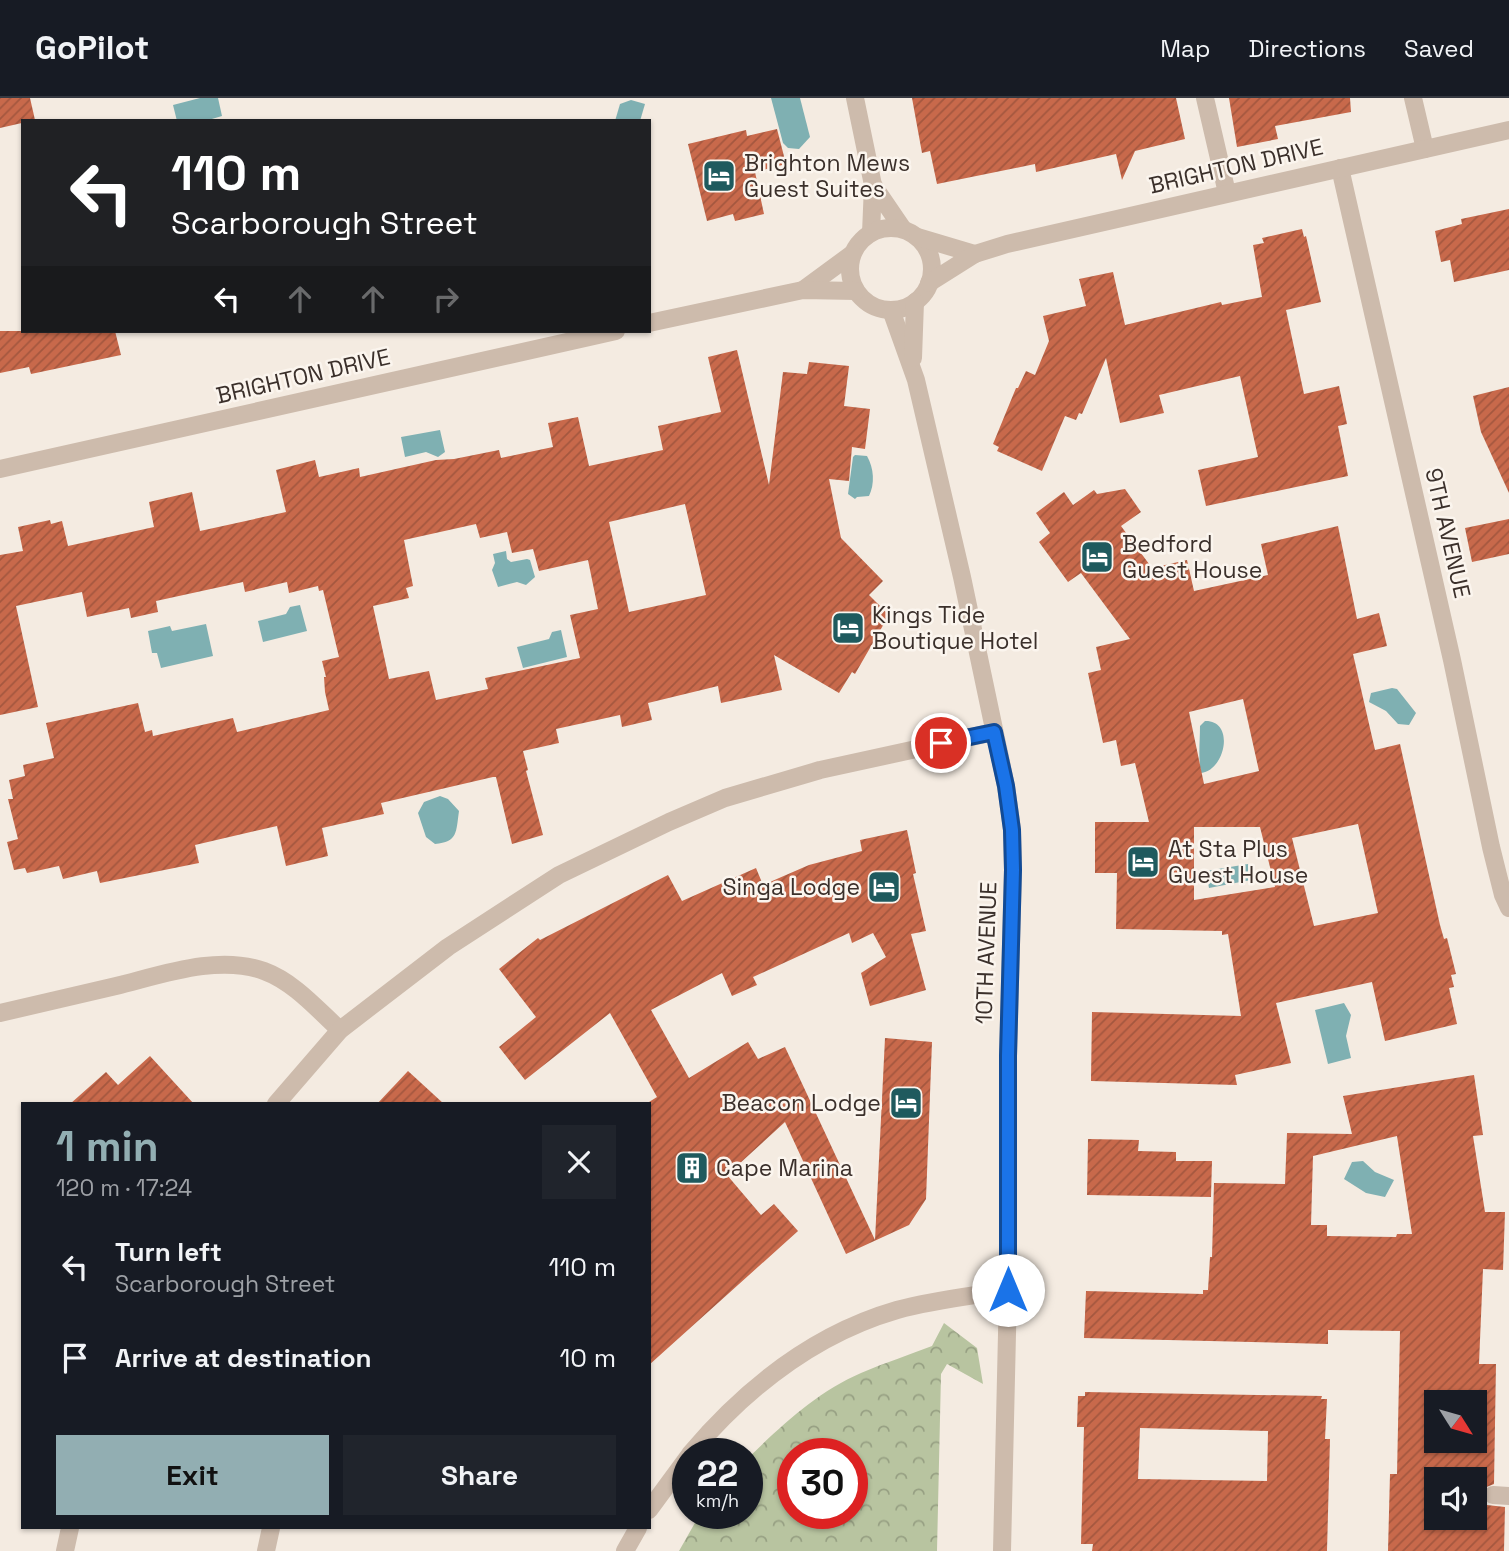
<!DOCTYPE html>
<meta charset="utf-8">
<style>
body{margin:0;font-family:"Space Grotesk",sans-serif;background:#20242c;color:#f1f3f6;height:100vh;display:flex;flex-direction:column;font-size:26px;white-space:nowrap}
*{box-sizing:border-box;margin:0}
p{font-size:23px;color:#9ea1a6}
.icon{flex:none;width:38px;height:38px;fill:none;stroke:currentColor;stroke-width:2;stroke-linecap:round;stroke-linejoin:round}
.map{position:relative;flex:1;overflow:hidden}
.drawer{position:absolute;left:21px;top:1004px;width:630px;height:427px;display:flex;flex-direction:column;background:#171b24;border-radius:0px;box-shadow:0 2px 5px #0004}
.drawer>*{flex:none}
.hud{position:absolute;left:21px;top:21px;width:630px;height:214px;border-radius:0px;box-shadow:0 2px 5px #0004;background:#202124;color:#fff;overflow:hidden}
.needle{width:46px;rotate:127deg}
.controls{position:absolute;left:1424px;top:1292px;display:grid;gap:14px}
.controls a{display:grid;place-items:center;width:63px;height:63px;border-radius:0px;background:#171b24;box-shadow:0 2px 5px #0004;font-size:35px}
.speed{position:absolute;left:672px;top:1340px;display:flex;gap:14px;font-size:35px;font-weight:700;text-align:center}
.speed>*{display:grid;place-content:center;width:91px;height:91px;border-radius:50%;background:#171b24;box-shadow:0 2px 5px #0004;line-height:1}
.speed small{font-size:18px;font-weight:400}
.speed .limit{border:10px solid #d22;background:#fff;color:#111}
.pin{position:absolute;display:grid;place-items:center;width:60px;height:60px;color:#fff;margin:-30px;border:4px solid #fff;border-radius:50%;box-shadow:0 2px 7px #0007}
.me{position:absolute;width:77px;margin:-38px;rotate:0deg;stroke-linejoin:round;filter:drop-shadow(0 0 5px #0008)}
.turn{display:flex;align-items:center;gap:24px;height:147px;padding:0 35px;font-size:32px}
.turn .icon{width:91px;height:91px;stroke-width:2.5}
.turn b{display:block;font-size:49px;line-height:60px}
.lanes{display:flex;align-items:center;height:66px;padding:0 35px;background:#0003;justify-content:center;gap:35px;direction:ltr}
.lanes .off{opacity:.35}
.round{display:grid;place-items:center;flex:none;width:74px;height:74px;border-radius:0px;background:#20242c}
.head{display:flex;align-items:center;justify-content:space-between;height:119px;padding:0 35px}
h1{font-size:42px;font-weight:800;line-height:52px;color:#92aeb2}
.primary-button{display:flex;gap:14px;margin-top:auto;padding:14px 35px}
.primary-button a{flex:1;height:80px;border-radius:0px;background:#92aeb2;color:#111;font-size:28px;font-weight:800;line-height:80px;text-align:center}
.primary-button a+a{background:#20242c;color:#f1f3f6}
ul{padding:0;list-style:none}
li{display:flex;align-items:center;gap:21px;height:91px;padding:0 35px}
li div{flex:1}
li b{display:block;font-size:26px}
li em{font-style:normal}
header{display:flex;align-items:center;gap:42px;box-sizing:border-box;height:98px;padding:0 35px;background:#171b24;border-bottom:2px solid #363941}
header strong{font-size:33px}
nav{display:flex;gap:38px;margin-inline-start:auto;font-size:24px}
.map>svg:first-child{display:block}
.forest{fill:url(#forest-crowns);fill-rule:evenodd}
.water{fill:#7fb0b2}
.building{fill:url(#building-hatch);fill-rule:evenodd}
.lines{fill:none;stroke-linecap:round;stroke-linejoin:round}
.minor{stroke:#cdbbac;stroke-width:18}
.route-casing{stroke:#114b97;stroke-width:18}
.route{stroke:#1a73e8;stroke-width:12}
.labels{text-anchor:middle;stroke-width:5;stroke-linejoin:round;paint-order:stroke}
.poi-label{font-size:23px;fill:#3b302b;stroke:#fbf5ee;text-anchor:start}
.street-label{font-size:23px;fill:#3b302b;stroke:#fbf5ee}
</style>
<header>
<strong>GoPilot</strong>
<nav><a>Map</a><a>Directions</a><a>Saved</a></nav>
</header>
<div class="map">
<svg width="1509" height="1453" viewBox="0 0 1509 1453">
<defs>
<pattern id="forest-crowns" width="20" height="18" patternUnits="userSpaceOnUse" patternTransform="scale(1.75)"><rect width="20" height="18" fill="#b8c4a0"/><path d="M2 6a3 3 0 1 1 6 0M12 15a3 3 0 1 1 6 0" fill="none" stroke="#97a083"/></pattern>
<pattern id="building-hatch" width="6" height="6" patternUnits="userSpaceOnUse" patternTransform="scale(1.75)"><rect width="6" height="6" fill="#c8694b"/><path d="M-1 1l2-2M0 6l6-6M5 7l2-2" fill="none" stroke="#a4573f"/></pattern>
</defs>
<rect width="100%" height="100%" fill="#f4ebe1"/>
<!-- forest -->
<path class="forest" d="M 944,1225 L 977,1250 L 983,1286 L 947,1266 L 941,1276 L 937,1453 L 679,1453 L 700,1416 L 747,1416 L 747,1361 C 781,1328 817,1294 861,1275 C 884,1265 909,1257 932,1248 ZM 793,1356 L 852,1356 L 852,1416 L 793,1416 Z"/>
<!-- water -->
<g class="water">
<path d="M 200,0 L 218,0 L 222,18 L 205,23 L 177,23 L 173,7 Z"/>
<path d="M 771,0 L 800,0 L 810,39 L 799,51 L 788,50 L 783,45 Z"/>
<path d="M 631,2 L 645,6 L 640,23 L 615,23 L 620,6 Z"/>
<path d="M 440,332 L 445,354 L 438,359 L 426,354 L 405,359 L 401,339 Z"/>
<path d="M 855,357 L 867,358 C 874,370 875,386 869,398 L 857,399 L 855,401 L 848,396 L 853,359 Z"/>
<path d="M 506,453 L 507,461 L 511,464 L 527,461 L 530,462 L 535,479 L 526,487 L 517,484 L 498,489 L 492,472 L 495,465 L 493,456 Z"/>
<path d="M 300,507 L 307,533 L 263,544 L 258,523 L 286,516 L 290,509 Z"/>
<path d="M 206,526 L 213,558 L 161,570 L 157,555 L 152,555 L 148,533 L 170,528 L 172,533 Z"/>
<path d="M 561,532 L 567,559 L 523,570 L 517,549 L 549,541 L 552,534 Z"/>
<path d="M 1392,590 L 1397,591 L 1416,615 L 1409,627 L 1398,626 L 1386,613 L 1369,604 L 1371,595 Z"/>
<path d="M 1205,623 C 1235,622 1226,672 1201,675 C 1198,658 1200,645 1200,628 Z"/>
<path d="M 440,698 L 448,701 L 459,713 C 456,734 458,744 435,746 L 426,739 L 418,715 L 424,704 Z"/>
<path d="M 1248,766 L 1251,782 L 1209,790 L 1206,773 Z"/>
<path d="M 1344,905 L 1351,917 L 1346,938 L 1351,960 L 1328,966 L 1315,912 Z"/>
<path d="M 1363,1063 L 1375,1074 L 1394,1082 L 1385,1099 L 1366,1095 L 1344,1081 L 1352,1064 Z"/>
</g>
<!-- building -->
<g class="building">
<path d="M 0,0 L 30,0 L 35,22 L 0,30 Z"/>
<path d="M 912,0 L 1176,0 L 1185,41 L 1135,53 L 1122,82 L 1116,56 L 1036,74 L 1035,66 L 937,86 L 930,53 L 922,55 Z"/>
<path d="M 1229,0 L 1350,0 L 1351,14 L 1275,28 L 1278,41 L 1237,49 Z"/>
<path d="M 777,31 L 786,66 L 755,74 L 764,116 L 735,123 L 733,116 L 707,123 L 688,46 L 746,32 L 747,38 Z"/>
<path d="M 1509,111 L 1509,172 L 1454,184 L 1450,162 L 1441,164 L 1435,133 L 1462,126 L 1461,121 Z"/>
<path d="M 1302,131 L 1304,139 L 1306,138 L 1321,204 L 1286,212 L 1304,296 L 1339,288 L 1347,326 L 1338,328 L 1348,378 L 1206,408 L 1198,372 L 1258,359 L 1240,278 L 1159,297 L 1164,315 L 1120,325 L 1106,260 L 1082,316 L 1079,315 L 1076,322 L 1065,318 L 1042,373 L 997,353 L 999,349 L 993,346 L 1016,290 L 1018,290 L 1026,273 L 1035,277 L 1049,243 L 1043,218 L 1086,208 L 1079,181 L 1113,174 L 1125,227 L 1221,204 L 1222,207 L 1262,199 L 1253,147 L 1264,145 L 1262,140 Z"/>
<path d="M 0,233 L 115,233 L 121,257 L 31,276 L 29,269 L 0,275 Z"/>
<path d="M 737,252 L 769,387 L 783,274 L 807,276 L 809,264 L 849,268 L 844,308 L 870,311 L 865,351 L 852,349 L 849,383 L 829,381 L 841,440 L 883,483 L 869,497 L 889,517 L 855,576 L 852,574 L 839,595 L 774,557 L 782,592 L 721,605 L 718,588 L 648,605 L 652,622 L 622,629 L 620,617 L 556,631 L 559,645 L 523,653 L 528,672 L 526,673 L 543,737 L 512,746 L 496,679 L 493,679 L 381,705 L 384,716 L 322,730 L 328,758 L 286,768 L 277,728 L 195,747 L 199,765 L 100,785 L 97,773 L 63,781 L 59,768 L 27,775 L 25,770 L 14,772 L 7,744 L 18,741 L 8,701 L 13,701 L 9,682 L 25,678 L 23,667 L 54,660 L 46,625 L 138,605 L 145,634 L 152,632 L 153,638 L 233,620 L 237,634 L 329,612 L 325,594 L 324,579 L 326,579 L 322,563 L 339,559 L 323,492 L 319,493 L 318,488 L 289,495 L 287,484 L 245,494 L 243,484 L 156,503 L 158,514 L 131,520 L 129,510 L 87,519 L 82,494 L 16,508 L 38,609 L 0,617 L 0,457 L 23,453 L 18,429 L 50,422 L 51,426 L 62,423 L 68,448 L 154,429 L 149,404 L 192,394 L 200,433 L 286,414 L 276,372 L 315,362 L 319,379 L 359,370 L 360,379 L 436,362 L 454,361 L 499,352 L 501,360 L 553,349 L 548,325 L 578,319 L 589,368 L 663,352 L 658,328 L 721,314 L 708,259 ZM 685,406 L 706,497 L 629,514 L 609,424 ZM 476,426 L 480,440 L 507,434 L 512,455 L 533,451 L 539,473 L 588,462 L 598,511 L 570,517 L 580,560 L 485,580 L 488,591 L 436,602 L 429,573 L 389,581 L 373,508 L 409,500 L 406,490 L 413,488 L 404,442 Z"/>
<path d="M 1509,289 L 1509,395 L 1481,334 L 1473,298 Z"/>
<path d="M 1125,391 L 1141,414 L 1121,428 L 1152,470 L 1187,462 L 1194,493 L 1268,477 L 1261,446 L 1338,428 L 1357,521 L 1379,515 L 1387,548 L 1353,556 L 1375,652 L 1400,646 L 1440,827 L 1444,841 L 1447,840 L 1456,876 L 1451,877 L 1454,889 L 1449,890 L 1457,926 L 1385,943 L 1372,884 L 1276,905 L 1291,965 L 1235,977 L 1237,987 L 1091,983 L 1092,914 L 1241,918 L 1228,836 L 1222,837 L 1222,833 L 1116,831 L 1117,775 L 1095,775 L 1095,724 L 1149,724 L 1135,665 L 1121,668 L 1116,642 L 1103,645 L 1088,575 L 1101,572 L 1096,549 L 1130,541 L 1081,475 L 1068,484 L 1039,444 L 1050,435 L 1036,415 L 1064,394 L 1073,407 L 1094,392 L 1097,396 ZM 1243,601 L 1259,673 L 1204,686 L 1189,614 ZM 1358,726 L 1378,815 L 1314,828 L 1292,740 ZM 1194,729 L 1260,729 L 1275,789 L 1194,802 Z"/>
<path d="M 1509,421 L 1509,456 L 1472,464 L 1465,430 Z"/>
<path d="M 907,732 L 916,775 L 913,776 L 926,833 L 911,836 L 926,892 L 870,908 L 861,875 L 886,859 L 873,835 L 852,845 L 849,835 L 753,879 L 757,887 L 732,898 L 722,875 L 651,912 L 689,980 L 748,944 L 758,961 L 785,949 L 875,1142 L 885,940 L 932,944 L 926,1101 L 909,1127 L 846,1156 L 785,1024 L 727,1077 L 761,1117 L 774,1106 L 798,1133 L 649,1267 L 649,1004 L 657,999 L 610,915 L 525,982 L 499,949 L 536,919 L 499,871 L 538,840 L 540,842 L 668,777 L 682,803 L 756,770 L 763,787 L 809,767 L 862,753 L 860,742 Z"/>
<path d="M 150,958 L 194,1006 L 70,1006 L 106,974 L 118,987 Z"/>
<path d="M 408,973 L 444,1006 L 377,1006 Z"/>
<path d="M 1474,977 L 1483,1037 L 1473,1038 L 1485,1114 L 1505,1114 L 1503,1172 L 1483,1171 L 1479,1266 L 1496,1266 L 1494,1386 L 1484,1390 L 1482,1397 L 1487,1407 L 1505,1409 L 1504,1453 L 1388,1453 L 1390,1376 L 1397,1376 L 1400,1233 L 1328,1232 L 1328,1246 L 1084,1240 L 1086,1193 L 1203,1196 L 1203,1192 L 1208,1192 L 1210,1159 L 1212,1159 L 1214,1085 L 1285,1086 L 1287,1035 L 1352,1036 L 1343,998 ZM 1397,1038 L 1412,1136 L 1397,1136 L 1396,1139 L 1327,1138 L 1327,1127 L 1311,1127 L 1313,1058 ZM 1437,1304 L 1475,1304 L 1475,1342 L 1437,1342 ZM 1437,1381 L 1475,1381 L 1475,1419 L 1437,1419 Z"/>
<path d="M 1088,1041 L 1139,1042 L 1138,1053 L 1176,1054 L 1176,1063 L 1212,1063 L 1211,1099 L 1087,1097 Z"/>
<path d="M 1085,1294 L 1322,1298 L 1321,1301 L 1327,1301 L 1325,1341 L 1330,1341 L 1327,1453 L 1092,1453 L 1093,1446 L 1081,1446 L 1084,1329 L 1077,1329 L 1078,1298 L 1085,1298 ZM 1140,1330 L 1268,1333 L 1267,1383 L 1138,1381 Z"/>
</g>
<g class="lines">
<!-- minor -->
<g class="minor">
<path d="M 855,0 L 873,87 L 871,135"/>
<path d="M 1205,0 L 1227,95"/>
<path d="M 1413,0 L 1425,51"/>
<path d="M 1340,70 L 1452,562 L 1491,749 L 1503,797 L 1509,810"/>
<path d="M 873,87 L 903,131"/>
<circle cx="891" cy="171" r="41"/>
<path d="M 918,139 L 975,156"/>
<path d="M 929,185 L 975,156 L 1007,146 L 1509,32"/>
<path d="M 803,192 L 852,156"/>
<path d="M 891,212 L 916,282 L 962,479 L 1006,688 L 1012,731 L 1013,772 L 1008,959 L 1008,1192 L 1002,1453"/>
<path d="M 649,225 L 803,192 L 856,193"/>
<path d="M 913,260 L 915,204"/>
<path d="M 0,371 L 616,233"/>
<path d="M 0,915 C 39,906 77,897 116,888 C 161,877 218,856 264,873 C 294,884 317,911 340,932"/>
<path d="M 276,1006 L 340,932 L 448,849 L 559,777 L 669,724 L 725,700 L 820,672 L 994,634"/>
<path d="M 690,1356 C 745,1291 814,1236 897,1212 C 933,1202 971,1198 1008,1192"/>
<path d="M 1493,1397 L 1509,1398"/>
<path d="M 649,1412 L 688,1359"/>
<path d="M 65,1453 L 70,1430"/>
<path d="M 266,1453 L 271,1430"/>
<path d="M 625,1453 L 638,1430"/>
</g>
</g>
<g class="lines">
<defs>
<path id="route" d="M 941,645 L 994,634 L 1006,688 L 1012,732 L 1013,772 L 1008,958 L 1008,1192"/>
</defs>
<!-- route casing -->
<use href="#route" class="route-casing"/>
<!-- route -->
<use href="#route" class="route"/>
</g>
<!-- icons -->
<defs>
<symbol id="hotel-square" viewBox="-11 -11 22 22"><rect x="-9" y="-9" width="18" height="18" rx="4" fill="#1f5a5e" stroke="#fbf5ee"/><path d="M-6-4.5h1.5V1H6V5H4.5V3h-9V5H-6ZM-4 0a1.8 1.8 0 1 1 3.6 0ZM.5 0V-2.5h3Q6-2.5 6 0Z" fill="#fff"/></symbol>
<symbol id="building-square" viewBox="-11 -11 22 22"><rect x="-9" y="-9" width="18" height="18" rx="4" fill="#1f5a5e" stroke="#fbf5ee"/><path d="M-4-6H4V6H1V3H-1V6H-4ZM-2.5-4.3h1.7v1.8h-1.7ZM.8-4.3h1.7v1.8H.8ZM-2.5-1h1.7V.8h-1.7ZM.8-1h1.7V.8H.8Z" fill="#fff"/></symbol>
</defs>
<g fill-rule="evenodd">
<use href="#hotel-square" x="700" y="59" width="38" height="38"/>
<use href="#hotel-square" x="1078" y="440" width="38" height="38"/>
<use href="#hotel-square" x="829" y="511" width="38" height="38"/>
<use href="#hotel-square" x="1124" y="745" width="38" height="38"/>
<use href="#hotel-square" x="865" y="770" width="38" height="38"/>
<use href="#hotel-square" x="887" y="986" width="38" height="38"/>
<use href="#building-square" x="673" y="1051" width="38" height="38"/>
</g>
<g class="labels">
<!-- poi labels -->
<g class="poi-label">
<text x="744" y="73">Brighton Mews<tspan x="744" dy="26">Guest Suites</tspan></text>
<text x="1122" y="454">Bedford<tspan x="1122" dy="26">Guest House</tspan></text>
<text x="872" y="525">Kings Tide<tspan x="872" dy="26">Boutique Hotel</tspan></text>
<text x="1168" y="759">At Sta Plus<tspan x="1168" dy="26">Guest House</tspan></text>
<text x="860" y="797" text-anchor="end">Singa Lodge</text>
<text x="881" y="1013" text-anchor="end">Beacon Lodge</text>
<text x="716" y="1078">Cape Marina</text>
</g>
<!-- street labels -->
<g class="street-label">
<text transform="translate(1236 68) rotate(-13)" y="8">BRIGHTON DRIVE</text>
<text transform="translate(303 278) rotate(-13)" y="8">BRIGHTON DRIVE</text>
<text transform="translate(1448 435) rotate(77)" y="8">9TH AVENUE</text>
<text transform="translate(986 855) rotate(-88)" y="8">10TH AVENUE</text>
</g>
</g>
</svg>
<div class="controls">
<a><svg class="needle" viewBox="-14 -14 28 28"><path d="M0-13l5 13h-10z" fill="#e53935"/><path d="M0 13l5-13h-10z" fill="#9ea1a6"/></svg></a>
<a><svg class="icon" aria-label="sound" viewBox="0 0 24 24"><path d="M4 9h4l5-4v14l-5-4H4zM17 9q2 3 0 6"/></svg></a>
</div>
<div class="speed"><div>22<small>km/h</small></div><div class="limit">30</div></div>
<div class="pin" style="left:941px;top:645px;background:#d93025"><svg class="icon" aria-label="arrive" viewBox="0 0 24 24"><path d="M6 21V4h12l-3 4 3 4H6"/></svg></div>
<svg class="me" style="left:1008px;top:1192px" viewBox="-20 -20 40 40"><circle r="19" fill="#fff"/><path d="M0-13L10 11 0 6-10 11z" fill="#1a73e8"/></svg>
<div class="hud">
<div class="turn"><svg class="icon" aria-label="left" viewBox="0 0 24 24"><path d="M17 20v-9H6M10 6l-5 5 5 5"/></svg><div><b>110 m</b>Scarborough Street</div></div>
<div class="lanes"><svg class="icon" aria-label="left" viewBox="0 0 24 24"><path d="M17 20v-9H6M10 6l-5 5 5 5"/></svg><svg class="icon off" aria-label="ahead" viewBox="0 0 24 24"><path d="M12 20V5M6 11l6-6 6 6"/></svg><svg class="icon off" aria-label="ahead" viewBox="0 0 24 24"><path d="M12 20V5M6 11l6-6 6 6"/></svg><svg class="icon off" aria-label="right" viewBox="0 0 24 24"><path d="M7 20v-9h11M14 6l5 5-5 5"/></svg></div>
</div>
<section class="drawer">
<div class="head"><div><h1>1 min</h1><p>120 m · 17:24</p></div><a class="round"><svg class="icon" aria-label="close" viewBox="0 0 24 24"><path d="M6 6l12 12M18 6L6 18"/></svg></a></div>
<ul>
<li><svg class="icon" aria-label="left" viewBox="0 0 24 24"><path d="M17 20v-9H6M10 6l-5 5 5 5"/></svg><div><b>Turn left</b><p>Scarborough Street</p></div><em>110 m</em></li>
<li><svg class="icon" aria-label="arrive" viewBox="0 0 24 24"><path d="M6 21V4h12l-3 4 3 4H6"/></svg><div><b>Arrive at destination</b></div><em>10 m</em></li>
</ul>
<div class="primary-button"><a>Exit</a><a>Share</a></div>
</section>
</div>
